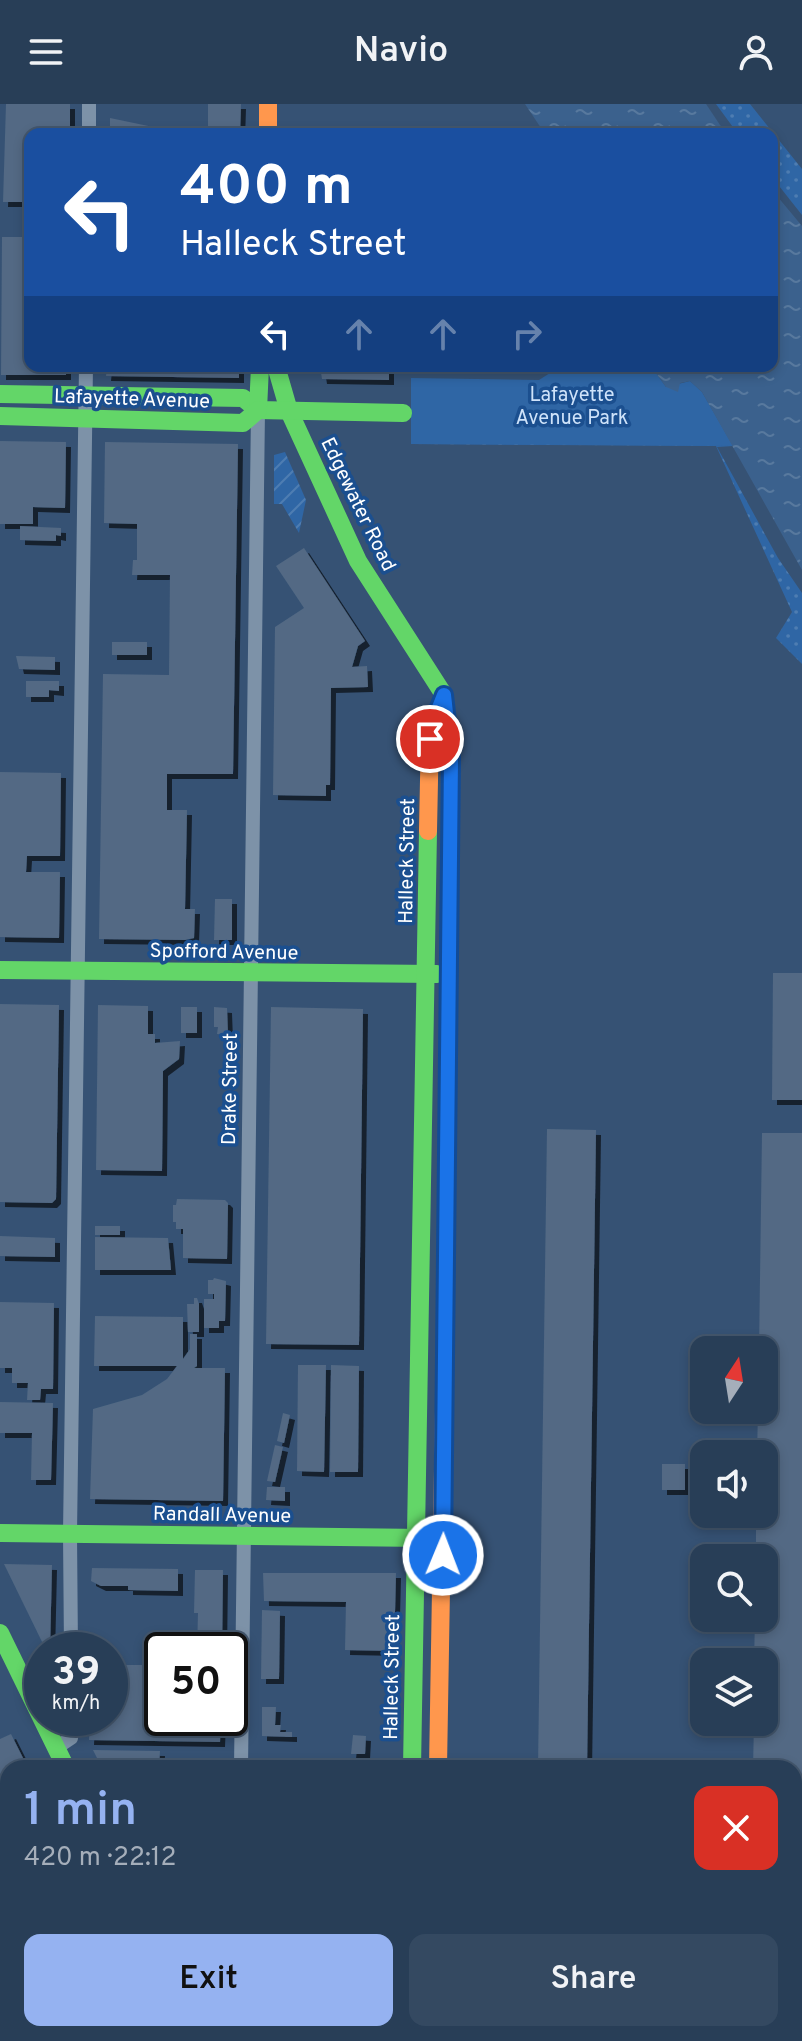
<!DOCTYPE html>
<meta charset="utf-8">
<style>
body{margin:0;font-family:Overpass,sans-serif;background:#344961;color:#f1f3f6;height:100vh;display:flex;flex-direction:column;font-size:30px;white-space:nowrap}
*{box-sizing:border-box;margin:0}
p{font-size:26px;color:#a5aeba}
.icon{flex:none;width:44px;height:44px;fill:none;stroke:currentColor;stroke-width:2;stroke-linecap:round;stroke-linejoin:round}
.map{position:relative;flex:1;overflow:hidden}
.drawer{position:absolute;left:0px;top:1656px;width:802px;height:282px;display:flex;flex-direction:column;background:#283e57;border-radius:24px 24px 0 0;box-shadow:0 4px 12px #0003,0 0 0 2px #44576d}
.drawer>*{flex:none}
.hud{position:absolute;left:24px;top:24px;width:754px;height:244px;border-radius:16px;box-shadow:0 4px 12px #0003,0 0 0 2px #44576d;background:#1a4fa0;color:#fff;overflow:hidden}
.needle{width:52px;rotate:12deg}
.tools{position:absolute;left:690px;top:1232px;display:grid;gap:16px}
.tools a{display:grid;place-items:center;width:88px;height:88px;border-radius:16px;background:#283e57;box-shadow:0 4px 12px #0003,0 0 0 2px #44576d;font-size:40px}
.speed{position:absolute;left:24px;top:1528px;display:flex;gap:16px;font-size:40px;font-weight:700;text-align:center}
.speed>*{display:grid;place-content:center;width:104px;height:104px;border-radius:50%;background:#283e57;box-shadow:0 4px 12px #0003,0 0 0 2px #44576d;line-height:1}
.speed small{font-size:20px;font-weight:400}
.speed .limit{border:4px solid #111;border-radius:12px;background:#fff;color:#111}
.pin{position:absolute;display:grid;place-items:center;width:68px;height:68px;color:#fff;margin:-34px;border:4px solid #fff;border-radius:50%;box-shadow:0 2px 8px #0007}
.me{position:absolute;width:88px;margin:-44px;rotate:1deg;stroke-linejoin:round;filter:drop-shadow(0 0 6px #0008)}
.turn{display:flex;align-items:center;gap:28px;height:168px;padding:0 24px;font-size:36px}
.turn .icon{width:104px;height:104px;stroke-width:2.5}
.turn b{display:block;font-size:56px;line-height:68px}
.lanes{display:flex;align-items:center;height:76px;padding:0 24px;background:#0003;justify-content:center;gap:40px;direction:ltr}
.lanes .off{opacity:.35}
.round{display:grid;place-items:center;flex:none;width:84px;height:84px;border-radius:16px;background:#344961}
.headline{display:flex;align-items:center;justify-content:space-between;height:136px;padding:0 24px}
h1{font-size:48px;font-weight:600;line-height:60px;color:#95b2f1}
.action{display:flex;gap:16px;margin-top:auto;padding:16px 24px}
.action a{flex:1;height:92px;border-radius:16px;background:#95b2f1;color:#111;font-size:32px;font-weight:600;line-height:92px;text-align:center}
.action a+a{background:#344961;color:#f1f3f6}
header{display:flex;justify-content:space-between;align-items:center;height:104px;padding:0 24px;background:#283e57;font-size:36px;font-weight:600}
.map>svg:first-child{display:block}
.grass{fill:url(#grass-dots)}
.park{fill:#2f66a5}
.garden{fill:url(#garden-furrows)}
.water{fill:url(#water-ripples)}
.building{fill:#526984;filter:url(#shadow)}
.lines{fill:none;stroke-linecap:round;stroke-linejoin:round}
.street{stroke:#7d92a8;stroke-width:14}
.fast{stroke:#63d668;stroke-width:18}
.slow{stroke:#ff974d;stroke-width:18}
.route-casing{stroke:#114b97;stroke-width:20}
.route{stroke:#1a73e8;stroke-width:14}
.labels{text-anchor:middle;stroke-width:7;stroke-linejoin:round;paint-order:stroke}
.park-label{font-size:20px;fill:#cfe3fa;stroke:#1b4f8f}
.street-label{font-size:20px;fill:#fff;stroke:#1b4f8f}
</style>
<header><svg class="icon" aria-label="menu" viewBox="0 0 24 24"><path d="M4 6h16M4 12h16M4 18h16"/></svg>Navio<svg class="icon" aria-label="person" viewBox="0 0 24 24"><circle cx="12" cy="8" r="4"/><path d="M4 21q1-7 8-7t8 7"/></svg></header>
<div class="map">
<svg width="802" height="1937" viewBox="0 0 802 1937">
<defs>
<pattern id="grass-dots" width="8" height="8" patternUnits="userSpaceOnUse" patternTransform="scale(2)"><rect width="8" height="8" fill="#2f66a5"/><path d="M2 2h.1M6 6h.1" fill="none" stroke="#4e7db2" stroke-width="1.8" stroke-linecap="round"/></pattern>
<pattern id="garden-furrows" width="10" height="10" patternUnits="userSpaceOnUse" patternTransform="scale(2)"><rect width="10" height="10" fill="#2f66a5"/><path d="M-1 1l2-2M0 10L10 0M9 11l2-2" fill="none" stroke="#4e7db2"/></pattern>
<pattern id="water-ripples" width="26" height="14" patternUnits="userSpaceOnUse" patternTransform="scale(2)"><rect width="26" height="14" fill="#3b618d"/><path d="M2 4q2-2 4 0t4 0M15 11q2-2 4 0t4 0" fill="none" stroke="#58799e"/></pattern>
<filter id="shadow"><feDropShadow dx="5" dy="5" stdDeviation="0" flood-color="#0009"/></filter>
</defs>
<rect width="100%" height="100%" fill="#365274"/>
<!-- grass -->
<g class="grass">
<path d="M 716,0 L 750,0 L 802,65 L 802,111 L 772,73 L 772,30 L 738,30 Z"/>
<path d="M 422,326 L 733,342 L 717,343 L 778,454 L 802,489 L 802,560 L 776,534 L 792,508 L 716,342 L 411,340 Z"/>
</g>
<!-- park -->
<g class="park">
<path d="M 561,262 L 651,262 L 666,283 L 690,277 L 702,288 L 733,342 L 411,340 L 411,274 L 539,276 Z"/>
<path d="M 0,1920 L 8,1921 L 8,1930 L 167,1930 L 171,1937 L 0,1937 Z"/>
</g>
<!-- garden -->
<path class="garden" d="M 285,348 L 306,396 L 299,429 L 282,400 L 274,400 L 274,351 Z"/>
<!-- water -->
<g class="water">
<path d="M 525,0 L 706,0 L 726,30 L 545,30 Z"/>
<path d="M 772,86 L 802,122 L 802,466 L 702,288 L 690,277 L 680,279 L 678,288 L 666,283 L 651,262 L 772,262 Z"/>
</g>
<!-- building -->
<g class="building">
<path d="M 6,0 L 70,0 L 70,30 L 30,30 L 30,98 L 3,98 Z"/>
<path d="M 208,0 L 241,0 L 240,30 L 208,30 Z"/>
<path d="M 110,14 L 158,24 L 173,30 L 110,30 Z"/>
<path d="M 2,133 L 30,133 L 30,262 L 66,262 L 66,271 L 1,271 Z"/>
<path d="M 107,262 L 239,262 L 239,274 L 106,272 Z"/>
<path d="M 320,262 L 389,262 L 389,276 L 322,275 Z"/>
<path d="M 0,337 L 66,338 L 65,404 L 33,403 L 33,420 L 0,420 Z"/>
<path d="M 105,338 L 238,340 L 233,670 L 167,670 L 167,706 L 187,706 L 185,805 L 195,805 L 194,834 L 185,836 L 99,835 L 103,570 L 169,571 L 170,471 L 132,471 L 133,456 L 137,456 L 137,420 L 104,419 Z"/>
<path d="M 20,422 L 61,424 L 61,432 L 56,431 L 56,437 L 20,436 Z"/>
<path d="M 304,444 L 365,537 L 358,542 L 352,563 L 367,562 L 368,583 L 331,584 L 330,681 L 326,681 L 326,692 L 273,691 L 275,523 L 304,504 L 276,462 Z"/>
<rect x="112" y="538" width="35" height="13"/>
<path d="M 16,552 L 55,553 L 55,566 L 19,565 Z"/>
<path d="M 26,577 L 59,577 L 59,587 L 49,586 L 49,593 L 26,593 Z"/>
<path d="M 0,668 L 61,669 L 60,752 L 27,752 L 26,768 L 60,768 L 59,834 L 0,833 Z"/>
<path d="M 215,795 L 232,795 L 232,836 L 214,836 Z"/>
<path d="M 773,869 L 802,869 L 802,996 L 772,996 Z"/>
<path d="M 0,900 L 59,901 L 56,1095 L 52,1099 L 0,1098 Z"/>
<path d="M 98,901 L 148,902 L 148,930 L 155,930 L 155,939 L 180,937 L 179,955 L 163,967 L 162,1067 L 96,1066 Z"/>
<rect x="181" y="903" width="16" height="26"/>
<path d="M 214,903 L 227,904 L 228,931 L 217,930 L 218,923 L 214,923 Z"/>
<path d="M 271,903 L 363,905 L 359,1241 L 266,1240 Z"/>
<path d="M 547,1025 L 596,1026 L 587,1664 L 538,1664 Z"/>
<path d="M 762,1029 L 802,1029 L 802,1724 L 799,1937 L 749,1937 L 749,1930 L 794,1930 L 794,1664 L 753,1664 L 754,1618 L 764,1618 L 764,1558 L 754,1558 L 755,1514 L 764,1514 L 764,1454 L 756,1454 L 756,1410 L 764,1410 L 764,1350 L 757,1350 L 758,1306 L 764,1306 L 764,1246 L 759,1246 Z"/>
<path d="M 177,1095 L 225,1096 L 228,1099 L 227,1155 L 183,1154 L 183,1125 L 176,1125 L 176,1118 L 173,1118 L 173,1101 L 176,1101 Z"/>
<rect x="95" y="1122" width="25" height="9"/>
<path d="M 0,1132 L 55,1134 L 55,1153 L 0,1152 Z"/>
<path d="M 95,1133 L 168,1134 L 171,1166 L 95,1166 Z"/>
<path d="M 214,1174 L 226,1177 L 225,1217 L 219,1217 L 219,1224 L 204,1224 L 204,1195 L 214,1195 L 214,1190 L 208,1190 L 208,1176 L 213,1176 Z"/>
<path d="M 194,1194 L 197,1194 L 199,1200 L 199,1228 L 188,1228 L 187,1200 L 194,1200 Z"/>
<path d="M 0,1198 L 54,1199 L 53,1285 L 41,1285 L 40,1296 L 27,1296 L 28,1279 L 12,1279 L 12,1264 L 0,1264 Z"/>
<path d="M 95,1212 L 183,1213 L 183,1255 L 190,1245 L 190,1230 L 197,1230 L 197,1262 L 194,1264 L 225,1264 L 223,1397 L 90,1395 L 93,1305 L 142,1291 L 167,1275 L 177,1262 L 94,1262 Z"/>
<path d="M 298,1261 L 326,1261 L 324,1368 L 297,1367 Z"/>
<path d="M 331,1261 L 359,1262 L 358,1368 L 330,1368 Z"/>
<path d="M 0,1298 L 53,1299 L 51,1376 L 31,1376 L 32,1329 L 0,1329 Z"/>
<path d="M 283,1309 L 290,1311 L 284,1339 L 277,1337 Z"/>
<path d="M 275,1341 L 283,1343 L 275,1378 L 267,1377 Z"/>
<rect x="662" y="1360" width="23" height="26"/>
<path d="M 267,1383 L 285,1383 L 285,1397 L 266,1396 Z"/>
<path d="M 4,1460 L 52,1461 L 50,1546 L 46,1546 Z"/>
<path d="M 92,1464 L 178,1465 L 178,1487 L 128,1486 L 128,1482 L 101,1482 L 91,1477 Z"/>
<path d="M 195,1466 L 223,1466 L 222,1546 L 197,1546 L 198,1509 L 194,1509 Z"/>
<path d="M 263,1469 L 396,1469 L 394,1547 L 345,1546 L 346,1498 L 264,1497 Z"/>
<path d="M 262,1506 L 280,1507 L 279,1575 L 261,1575 Z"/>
<path d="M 110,1553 L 118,1553 L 118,1561 L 151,1561 L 151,1571 L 156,1571 L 156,1617 L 196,1617 L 196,1614 L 221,1614 L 220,1638 L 89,1636 L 90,1614 L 110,1614 Z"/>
<path d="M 262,1603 L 276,1603 L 275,1621 L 281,1621 L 280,1628 L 292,1628 L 292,1633 L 262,1632 Z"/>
<path d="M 11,1630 L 28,1664 L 8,1664 L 8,1792 L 0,1792 L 0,1635 Z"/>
<path d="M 353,1631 L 366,1632 L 365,1650 L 351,1650 Z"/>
<path d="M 93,1646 L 160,1647 L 159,1664 L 102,1664 Z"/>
<rect x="363" y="1656" width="27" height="8"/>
<path d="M 258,1930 L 389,1932 L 389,1937 L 258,1937 Z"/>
<rect x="534" y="1930" width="50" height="7"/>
</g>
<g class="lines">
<!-- street -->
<g class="street">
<path d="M 89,30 L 89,0"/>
<path d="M 71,1546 L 70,1430 L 86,262"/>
<path d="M 56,1644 L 71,1634 L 71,1614"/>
<path d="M 241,1664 L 258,306"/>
</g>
<!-- fast -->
<g class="fast">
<path d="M 276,262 L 289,307 L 358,457 L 444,591 L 451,654 L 445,1247"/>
<path d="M 0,290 L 243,294 L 258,306 L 403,309"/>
<path d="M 258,306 L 260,262"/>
<path d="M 0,312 L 243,319 L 258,306"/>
<path d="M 0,866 L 437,870"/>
<path d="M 0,1429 L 425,1434"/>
<path d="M 0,1529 L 66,1664"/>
<path d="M 412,1664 L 428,727"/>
<path d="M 194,1930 L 199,1937"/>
<path d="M 242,1930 L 242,1937"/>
<path d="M 409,1930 L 409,1937"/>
<path d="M 433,1930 L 433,1937"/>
</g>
<!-- slow -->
<g class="slow">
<path d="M 268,0 L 268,30"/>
<path d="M 428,727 L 430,626 L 443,594"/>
<path d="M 438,1664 L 445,1247"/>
<path d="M 0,1891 L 8,1891"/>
</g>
</g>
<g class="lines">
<defs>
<path id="route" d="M 430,635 L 430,626 L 444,591 L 451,654 L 443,1451"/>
</defs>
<!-- route casing -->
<use href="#route" class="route-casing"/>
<!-- route -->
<use href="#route" class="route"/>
</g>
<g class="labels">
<!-- park labels -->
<g class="park-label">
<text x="572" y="297">Lafayette<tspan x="572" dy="23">Avenue Park</tspan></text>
</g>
<!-- street labels -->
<g class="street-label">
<text transform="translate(132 294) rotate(2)" y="7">Lafayette Avenue</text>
<text transform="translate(359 400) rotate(64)" y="7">Edgewater Road</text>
<text transform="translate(406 757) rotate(-89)" y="7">Halleck Street</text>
<text transform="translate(224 847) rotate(1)" y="7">Spofford Avenue</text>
<text transform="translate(229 985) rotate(-89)" y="7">Drake Street</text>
<text transform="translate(222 1410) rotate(1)" y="7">Randall Avenue</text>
<text transform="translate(391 1573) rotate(-89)" y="7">Halleck Street</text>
</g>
</g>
</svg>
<div class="tools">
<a><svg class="needle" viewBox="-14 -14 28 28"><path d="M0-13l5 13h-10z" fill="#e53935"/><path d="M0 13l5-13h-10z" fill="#a5aeba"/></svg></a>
<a><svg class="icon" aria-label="sound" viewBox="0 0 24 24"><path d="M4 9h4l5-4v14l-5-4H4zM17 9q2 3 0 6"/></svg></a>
<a><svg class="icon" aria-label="search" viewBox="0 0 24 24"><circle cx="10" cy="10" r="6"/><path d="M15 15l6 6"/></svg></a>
<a><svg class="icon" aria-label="layers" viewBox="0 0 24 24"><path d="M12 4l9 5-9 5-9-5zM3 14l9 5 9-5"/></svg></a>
</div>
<div class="speed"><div>39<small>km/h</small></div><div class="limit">50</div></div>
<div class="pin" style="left:430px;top:635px;background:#d93025"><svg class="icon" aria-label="arrive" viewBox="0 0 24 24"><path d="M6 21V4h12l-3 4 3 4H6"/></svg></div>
<svg class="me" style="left:443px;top:1451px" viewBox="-20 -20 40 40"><circle r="17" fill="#1a73e8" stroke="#fff" stroke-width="3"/><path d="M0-11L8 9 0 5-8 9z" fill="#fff"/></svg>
<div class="hud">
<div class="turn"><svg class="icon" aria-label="left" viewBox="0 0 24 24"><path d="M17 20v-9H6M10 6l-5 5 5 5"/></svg><div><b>400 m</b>Halleck Street</div></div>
<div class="lanes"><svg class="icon" aria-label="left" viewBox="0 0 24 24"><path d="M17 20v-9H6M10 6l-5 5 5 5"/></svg><svg class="icon off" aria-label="ahead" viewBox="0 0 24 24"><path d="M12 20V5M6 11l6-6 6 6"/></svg><svg class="icon off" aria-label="ahead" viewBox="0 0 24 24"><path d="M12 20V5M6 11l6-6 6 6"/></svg><svg class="icon off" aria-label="right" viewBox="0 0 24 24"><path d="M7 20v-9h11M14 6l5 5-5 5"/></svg></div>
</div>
<section class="drawer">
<div class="headline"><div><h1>1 min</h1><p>420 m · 22:12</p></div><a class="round" style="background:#d93025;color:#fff"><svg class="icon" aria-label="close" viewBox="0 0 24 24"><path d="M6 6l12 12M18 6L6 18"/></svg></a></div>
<div class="action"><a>Exit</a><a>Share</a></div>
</section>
</div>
